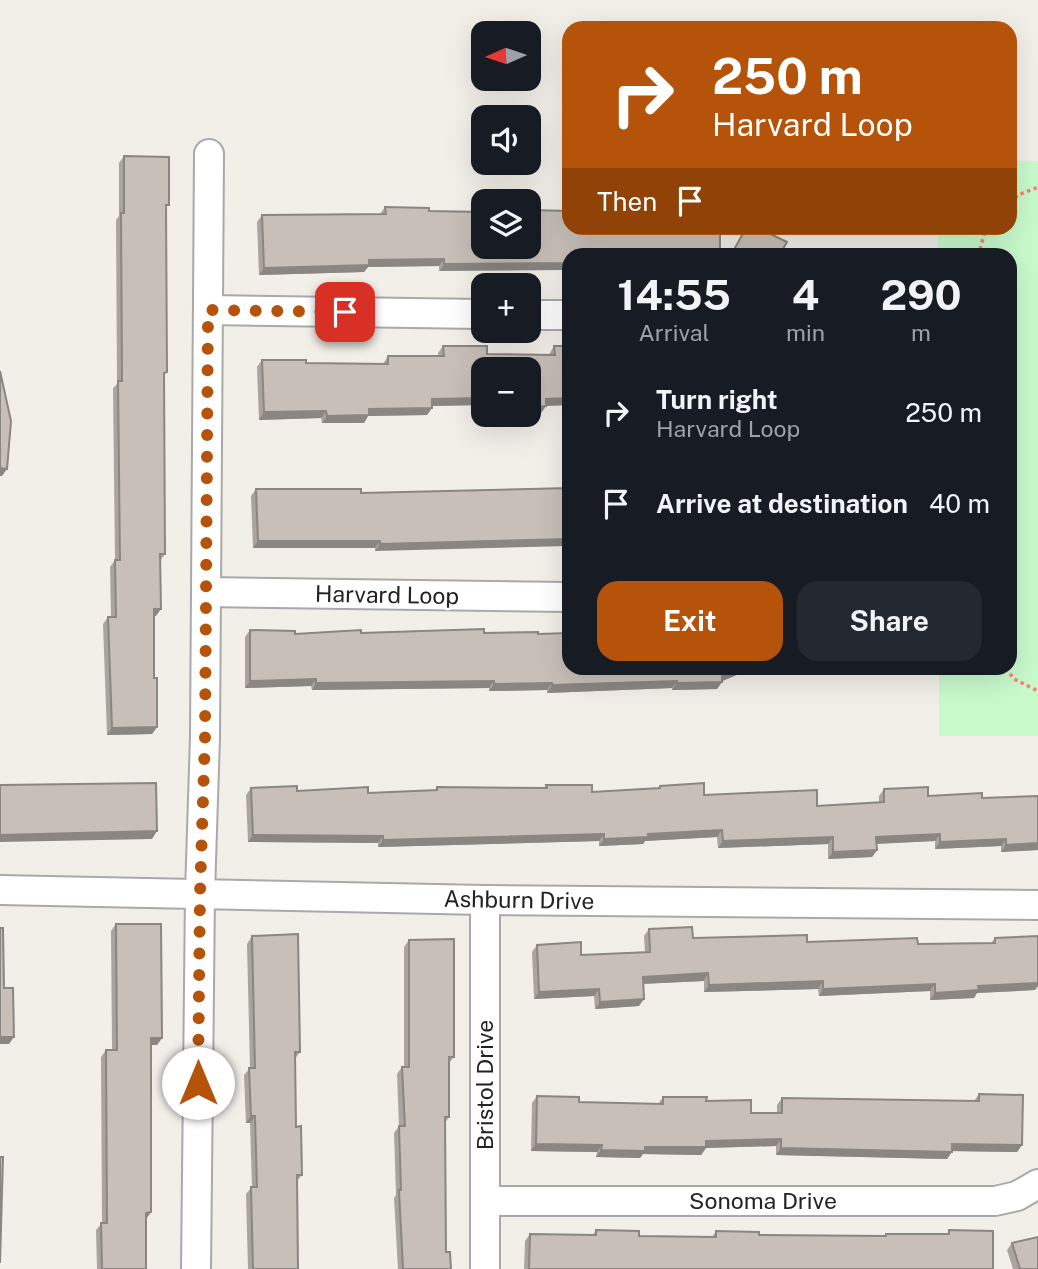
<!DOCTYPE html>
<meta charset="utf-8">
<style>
body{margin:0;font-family:"Public Sans",sans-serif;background:#242831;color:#f1f3f6;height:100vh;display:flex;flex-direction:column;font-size:26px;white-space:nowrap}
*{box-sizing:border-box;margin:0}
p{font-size:23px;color:#9ea1a6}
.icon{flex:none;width:38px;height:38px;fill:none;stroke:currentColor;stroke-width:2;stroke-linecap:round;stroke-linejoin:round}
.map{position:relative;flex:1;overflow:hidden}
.drawer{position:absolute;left:562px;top:248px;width:455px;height:427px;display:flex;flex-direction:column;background:#171b24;border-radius:21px;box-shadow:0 7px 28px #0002}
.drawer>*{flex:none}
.guide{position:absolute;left:562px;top:21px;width:455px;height:214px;border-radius:21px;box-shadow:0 7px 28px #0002;background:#b45309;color:#fff;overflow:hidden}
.needle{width:46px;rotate:267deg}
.controls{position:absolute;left:471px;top:21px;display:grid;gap:14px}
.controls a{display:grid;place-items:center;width:70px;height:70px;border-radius:14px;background:#171b24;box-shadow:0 7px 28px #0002;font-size:35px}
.pin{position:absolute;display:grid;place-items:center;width:60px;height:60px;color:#fff;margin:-30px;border-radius:14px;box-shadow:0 4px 10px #0006}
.me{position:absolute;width:77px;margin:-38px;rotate:0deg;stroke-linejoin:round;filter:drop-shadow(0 0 5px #0008)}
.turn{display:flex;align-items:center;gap:24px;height:147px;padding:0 35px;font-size:32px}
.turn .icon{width:91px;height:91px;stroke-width:2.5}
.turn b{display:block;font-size:49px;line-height:60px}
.then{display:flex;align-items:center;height:66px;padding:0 35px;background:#0003;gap:14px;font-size:26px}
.eta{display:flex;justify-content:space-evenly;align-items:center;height:119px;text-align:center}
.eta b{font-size:42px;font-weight:700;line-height:49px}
.button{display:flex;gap:14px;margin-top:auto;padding:14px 35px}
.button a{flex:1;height:80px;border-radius:21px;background:#b45309;color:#fff;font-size:28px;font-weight:700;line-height:80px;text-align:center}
.button a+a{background:#242831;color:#f1f3f6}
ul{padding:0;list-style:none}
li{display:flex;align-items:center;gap:21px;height:91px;padding:0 35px}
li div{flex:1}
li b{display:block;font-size:26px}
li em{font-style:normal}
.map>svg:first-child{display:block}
.park{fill:#c8facc}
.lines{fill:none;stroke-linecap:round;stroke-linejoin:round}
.minor-casing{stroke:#a9a9a9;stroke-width:32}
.path{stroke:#fa8072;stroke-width:3.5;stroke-dasharray:3.5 3.5;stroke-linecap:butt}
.minor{stroke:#fff;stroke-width:28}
.wall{fill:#aba49e}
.shaded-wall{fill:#8b8681}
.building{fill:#c7bfb8;stroke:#8b8681;stroke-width:2}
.route{stroke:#b45309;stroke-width:12;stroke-dasharray:0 21.6}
.labels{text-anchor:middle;stroke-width:5;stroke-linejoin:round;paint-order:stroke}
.street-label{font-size:23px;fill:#222;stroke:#fff}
</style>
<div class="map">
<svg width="1038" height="1269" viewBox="0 0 1038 1269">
<rect width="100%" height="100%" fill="#f2efe9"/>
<!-- park -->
<path class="park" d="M 1010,161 L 1038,161 L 1038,736 L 939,736 L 939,669 L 1010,668 L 1010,256 L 938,255 L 938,228 L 1010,228 Z"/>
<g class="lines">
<defs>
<g id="minor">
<path d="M 208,310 L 483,314"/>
<path d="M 528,315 L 569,315"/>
<path d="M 206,592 L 569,597"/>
<path d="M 0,890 L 485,900 L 1038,905"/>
<path d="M 485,1201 L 995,1201 L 1017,1196 L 1038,1184"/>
<path d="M 196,1269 L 200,893 L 205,737 L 209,154"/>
<path d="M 485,1269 L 485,900"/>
</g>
</defs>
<!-- minor casing -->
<use href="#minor" class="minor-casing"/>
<!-- path -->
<g class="path">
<path d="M 1010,203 L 1018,195 L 1038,187"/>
<path d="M 978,256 L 986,228"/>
<path d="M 1006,668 L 1014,679 L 1038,691"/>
</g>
<!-- minor -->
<use href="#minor" class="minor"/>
</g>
<!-- wall -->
<g class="wall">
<path d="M 124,156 L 166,210 L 164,377 L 165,554 L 160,561 L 156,616 L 154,616 L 154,678 L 157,727 L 152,734 L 107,735 L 103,624 L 108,617 L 111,617 L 110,567 L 115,560 L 113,388 L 117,384 L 116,220 L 119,216 L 119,163 Z"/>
<path d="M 385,207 L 429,211 L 483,212 L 439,271 L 439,266 L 368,267 L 364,272 L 259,275 L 257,222 L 262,215 L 380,214 Z"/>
<path d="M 443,346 L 487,354 L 550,355 L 550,353 L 554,346 L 569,346 L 569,405 L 546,406 L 541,413 L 483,369 L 483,405 L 432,406 L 432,408 L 427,415 L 368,416 L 364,423 L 322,423 L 321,418 L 259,420 L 257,367 L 262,360 L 306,363 L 383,364 L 388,356 L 438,356 L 438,353 Z"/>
<path d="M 569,488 L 375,551 L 375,548 L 253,548 L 251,496 L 256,489 L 361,493 Z"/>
<path d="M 250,630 L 295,634 L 484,633 L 538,634 L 569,668 L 753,668 L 722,681 L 717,689 L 672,690 L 672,688 L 547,693 L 547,690 L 489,691 L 489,688 L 312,690 L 311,686 L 245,688 L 245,637 Z"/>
<path d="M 546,785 L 592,792 L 658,789 L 660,786 L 704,795 L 817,806 L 879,802 L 879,796 L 884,789 L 928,796 L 982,798 L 1038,850 L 1001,852 L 1001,846 L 935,849 L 935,841 L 877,844 L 877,850 L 872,857 L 828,859 L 828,844 L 718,848 L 717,837 L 645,841 L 643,844 L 599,846 L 599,841 L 378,847 L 378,843 L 248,842 L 246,795 L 251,788 L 297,791 L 368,793 L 435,790 L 437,787 L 544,788 Z"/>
<path d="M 116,924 L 162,1038 L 157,1045 L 151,1045 L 151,1212 L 146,1219 L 146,1269 L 97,1269 L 96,1230 L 102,1223 L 101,1057 L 106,1050 L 112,1050 L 111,931 Z"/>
<path d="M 649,929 L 693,938 L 918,944 L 991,943 L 995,938 L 1038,936 L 1038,986 L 1035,990 L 977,993 L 974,998 L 930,1000 L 930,991 L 819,996 L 818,989 L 704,992 L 704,981 L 643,984 L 639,1006 L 595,1009 L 594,996 L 534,999 L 532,952 L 537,945 L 581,955 L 645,952 L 644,936 Z"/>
<path d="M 252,936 L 300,1052 L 295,1059 L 296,1127 L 302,1175 L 297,1181 L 298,1269 L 248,1269 L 246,1194 L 252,1187 L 250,1123 L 246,1123 L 244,1075 L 250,1068 L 247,944 Z"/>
<path d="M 409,940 L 454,1057 L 449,1063 L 449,1117 L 445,1123 L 446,1252 L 451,1269 L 398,1269 L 394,1198 L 396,1195 L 394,1133 L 399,1126 L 397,1074 L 402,1067 L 404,1067 L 404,947 Z"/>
<path d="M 979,1094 L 1022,1145 L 1017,1152 L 952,1151 L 947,1159 L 776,1155 L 776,1146 L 706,1148 L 701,1155 L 643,1154 L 640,1158 L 596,1157 L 597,1152 L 531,1151 L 532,1103 L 537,1096 L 579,1102 L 658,1104 L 663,1097 L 706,1101 L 751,1113 L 777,1113 L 777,1105 L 782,1098 L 974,1101 Z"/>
<path d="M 596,1230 L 639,1236 L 712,1237 L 716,1231 L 759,1235 L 885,1236 L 886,1234 L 947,1234 L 949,1230 L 993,1269 L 524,1269 L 525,1241 L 530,1234 L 593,1235 Z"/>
<path d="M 1012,1243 L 1038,1269 L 1013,1269 L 1007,1250 Z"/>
</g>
<!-- shaded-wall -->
<g class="shaded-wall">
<path d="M 444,259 L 439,266 L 368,267 L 364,272 L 259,275 L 264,268 L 369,260 Z"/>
<path d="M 569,263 L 569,270 L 439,271 L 444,264 Z"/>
<path d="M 483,398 L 483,405 L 427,406 L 432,399 Z"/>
<path d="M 569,398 L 569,405 L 541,406 L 546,399 Z"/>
<path d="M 546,406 L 541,413 L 528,414 L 528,407 Z"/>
<path d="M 432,408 L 427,415 L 368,416 L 364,423 L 322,423 L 327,416 L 369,409 Z"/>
<path d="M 326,411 L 321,418 L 259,420 L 264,412 Z"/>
<path d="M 0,468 L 7,469 L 2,476 L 0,476 Z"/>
<path d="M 569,539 L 569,546 L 375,551 L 380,544 Z"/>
<path d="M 258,541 L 380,541 L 375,548 L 253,548 Z"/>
<path d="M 154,609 L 161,609 L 156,616 L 149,616 Z"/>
<path d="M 741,668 L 753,668 L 720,682 L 722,682 L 717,689 L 672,690 L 677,683 L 722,676 Z"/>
<path d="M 316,679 L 311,686 L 245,688 L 250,681 Z"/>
<path d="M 494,681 L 489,688 L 312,690 L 316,683 Z"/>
<path d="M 677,681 L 672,688 L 547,693 L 552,685 Z"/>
<path d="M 552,683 L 547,690 L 489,691 L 494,684 Z"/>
<path d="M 157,727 L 152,734 L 107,735 L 112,728 Z"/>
<path d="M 722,830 L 717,837 L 645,841 L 643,844 L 599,846 L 604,839 L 648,834 Z"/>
<path d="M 157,831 L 152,839 L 0,842 L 0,835 Z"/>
<path d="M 604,834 L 599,841 L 378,847 L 383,840 Z"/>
<path d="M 940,834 L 935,841 L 871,844 L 876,837 Z"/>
<path d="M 253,835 L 383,836 L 378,843 L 248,842 Z"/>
<path d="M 833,837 L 828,844 L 718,848 L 723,841 Z"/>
<path d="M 1006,839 L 1001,846 L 935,849 L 940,842 Z"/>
<path d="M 1038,843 L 1038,850 L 1001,852 L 1006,845 Z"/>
<path d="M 877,850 L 872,857 L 828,859 L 833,852 Z"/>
<path d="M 708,973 L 704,981 L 638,984 L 643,977 Z"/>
<path d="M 823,981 L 818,989 L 704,992 L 709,985 Z"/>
<path d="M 1038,983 L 1038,986 L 1035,990 L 977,993 L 974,998 L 930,1000 L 935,993 L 978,986 Z"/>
<path d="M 935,984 L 930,991 L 819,996 L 823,989 Z"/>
<path d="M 599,989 L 594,996 L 534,999 L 539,992 Z"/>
<path d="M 644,999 L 639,1006 L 595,1009 L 600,1002 Z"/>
<path d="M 0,1037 L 14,1037 L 9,1044 L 0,1044 Z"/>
<path d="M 151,1038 L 162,1038 L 157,1045 L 146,1045 Z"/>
<path d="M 251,1116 L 255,1116 L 250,1123 L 246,1123 Z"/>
<path d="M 781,1139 L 776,1146 L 706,1148 L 701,1155 L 643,1154 L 640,1158 L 596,1157 L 601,1150 L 706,1141 Z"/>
<path d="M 536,1144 L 602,1145 L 597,1152 L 531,1151 Z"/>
<path d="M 952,1144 L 1022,1145 L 1017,1152 L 947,1151 Z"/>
<path d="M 781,1148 L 952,1152 L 947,1159 L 776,1155 Z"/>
<path d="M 151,1212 L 146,1219 L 141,1220 L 146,1213 Z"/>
</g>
<!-- building -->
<g class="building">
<path d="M 124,156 L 169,157 L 169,205 L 166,205 L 167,372 L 164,373 L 165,554 L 160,554 L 161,609 L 154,609 L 154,678 L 157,678 L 157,727 L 112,728 L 108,617 L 116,617 L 115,560 L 120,560 L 118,381 L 122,381 L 121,213 L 124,213 Z"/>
<path d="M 385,207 L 429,208 L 429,211 L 483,212 L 483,247 L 528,247 L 528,210 L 569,211 L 569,228 L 720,228 L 720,256 L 569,256 L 569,263 L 444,264 L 444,259 L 369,260 L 369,265 L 264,268 L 262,215 L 386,214 Z"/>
<path d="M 746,228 L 758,228 L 787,242 L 779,256 L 731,255 Z"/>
<path d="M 443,346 L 487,346 L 487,354 L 555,355 L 554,346 L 569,346 L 569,398 L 546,399 L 546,406 L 528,407 L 528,369 L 483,369 L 483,398 L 432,399 L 432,408 L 369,409 L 369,415 L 327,416 L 326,411 L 264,412 L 262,360 L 306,360 L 306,363 L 388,364 L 388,356 L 444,356 Z"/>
<path d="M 0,371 L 11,421 L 7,469 L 0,468 Z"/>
<path d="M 569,488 L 569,539 L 380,544 L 380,541 L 258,541 L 256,489 L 361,489 L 361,493 Z"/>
<path d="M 484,629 L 484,633 L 538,632 L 538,634 L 569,633 L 569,668 L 741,668 L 722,676 L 722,682 L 677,683 L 677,681 L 552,685 L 552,683 L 494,684 L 494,681 L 316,683 L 316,679 L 250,681 L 250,630 L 295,631 L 295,634 L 361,630 L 361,633 Z"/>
<path d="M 156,783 L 157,831 L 0,835 L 0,785 Z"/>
<path d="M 704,783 L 704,795 L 817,790 L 817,806 L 884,802 L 884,789 L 928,787 L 928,796 L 982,793 L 982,798 L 1038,796 L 1038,843 L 1006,845 L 1006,839 L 940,842 L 940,834 L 876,837 L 877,850 L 833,852 L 833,837 L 723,841 L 722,830 L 648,834 L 648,837 L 604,839 L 604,834 L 383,840 L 383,836 L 253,835 L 251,788 L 297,786 L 297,791 L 368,787 L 368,793 L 437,790 L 437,787 L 547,788 L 546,785 L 592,785 L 592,792 L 660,788 L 660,786 Z"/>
<path d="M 116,924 L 161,924 L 162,1038 L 151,1038 L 151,1212 L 146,1213 L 146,1269 L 102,1269 L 101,1223 L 107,1223 L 106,1050 L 117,1050 Z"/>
<path d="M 692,927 L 693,938 L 807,935 L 807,942 L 917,938 L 918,944 L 995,943 L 995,938 L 1038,936 L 1038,983 L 978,986 L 979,990 L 935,993 L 935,984 L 823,989 L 823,981 L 709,985 L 708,973 L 643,977 L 644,999 L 600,1002 L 599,989 L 539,992 L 537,945 L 581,942 L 581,955 L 650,952 L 649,929 Z"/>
<path d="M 0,928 L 3,928 L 4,988 L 13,988 L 14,1037 L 0,1037 Z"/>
<path d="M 298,934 L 300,1052 L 295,1052 L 296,1127 L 301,1126 L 302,1175 L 297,1175 L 298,1269 L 253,1269 L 251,1187 L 257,1187 L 255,1116 L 251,1116 L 249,1068 L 255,1068 L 252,936 Z"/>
<path d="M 454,939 L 454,1057 L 449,1057 L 449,1117 L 445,1117 L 446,1252 L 450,1252 L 451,1269 L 403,1269 L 399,1190 L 401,1190 L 399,1126 L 405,1126 L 402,1067 L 409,1067 L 409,940 Z"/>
<path d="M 979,1094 L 1023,1095 L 1022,1145 L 952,1144 L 952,1152 L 781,1148 L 781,1139 L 706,1141 L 706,1147 L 645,1147 L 645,1151 L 601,1150 L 602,1145 L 536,1144 L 537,1096 L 579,1097 L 579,1102 L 663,1104 L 663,1097 L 707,1097 L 706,1101 L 751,1100 L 751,1113 L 782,1113 L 782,1098 L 979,1101 Z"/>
<path d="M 0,1157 L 3,1157 L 0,1263 Z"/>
<path d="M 596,1230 L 639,1231 L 639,1236 L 716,1237 L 716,1231 L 759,1232 L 759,1235 L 886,1236 L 886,1234 L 949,1234 L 949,1230 L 993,1231 L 993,1269 L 529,1269 L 530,1234 L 596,1235 Z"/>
<path d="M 1038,1237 L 1038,1269 L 1020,1269 L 1012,1243 Z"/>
</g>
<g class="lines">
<!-- route -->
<path class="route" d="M 198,1083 L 200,893 L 205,737 L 208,310 L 345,312"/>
</g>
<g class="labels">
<!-- street labels -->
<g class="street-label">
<text transform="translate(387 595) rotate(1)" y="8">Harvard Loop</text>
<text transform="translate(519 900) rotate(1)" y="8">Ashburn Drive</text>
<text transform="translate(485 1085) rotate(-90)" y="8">Bristol Drive</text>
<text x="763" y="1209">Sonoma Drive</text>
</g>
</g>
</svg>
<div class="controls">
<a><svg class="needle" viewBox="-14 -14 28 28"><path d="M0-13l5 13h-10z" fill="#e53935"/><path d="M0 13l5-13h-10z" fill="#9ea1a6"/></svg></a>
<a><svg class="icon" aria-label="sound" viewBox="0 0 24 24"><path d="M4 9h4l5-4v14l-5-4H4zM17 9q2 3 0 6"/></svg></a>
<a><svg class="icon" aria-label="layers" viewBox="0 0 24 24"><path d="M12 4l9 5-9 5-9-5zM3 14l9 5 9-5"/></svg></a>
<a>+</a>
<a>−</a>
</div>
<div class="pin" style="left:345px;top:312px;background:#d93025"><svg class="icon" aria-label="arrive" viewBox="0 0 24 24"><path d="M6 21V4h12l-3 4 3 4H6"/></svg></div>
<svg class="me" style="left:198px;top:1083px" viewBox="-20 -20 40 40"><circle r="19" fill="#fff"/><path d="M0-13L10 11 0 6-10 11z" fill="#b45309"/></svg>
<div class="guide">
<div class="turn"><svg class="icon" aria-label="right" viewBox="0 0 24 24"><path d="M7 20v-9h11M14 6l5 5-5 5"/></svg><div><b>250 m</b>Harvard Loop</div></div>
<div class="then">Then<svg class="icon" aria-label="arrive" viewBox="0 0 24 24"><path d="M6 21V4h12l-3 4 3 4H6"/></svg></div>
</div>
<section class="drawer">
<div class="eta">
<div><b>14:55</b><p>Arrival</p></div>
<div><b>4</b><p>min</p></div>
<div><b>290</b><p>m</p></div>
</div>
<ul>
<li><svg class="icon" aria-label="right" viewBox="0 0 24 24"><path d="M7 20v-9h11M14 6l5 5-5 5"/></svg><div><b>Turn right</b><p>Harvard Loop</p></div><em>250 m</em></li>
<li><svg class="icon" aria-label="arrive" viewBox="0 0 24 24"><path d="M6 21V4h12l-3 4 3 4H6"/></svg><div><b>Arrive at destination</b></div><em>40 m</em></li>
</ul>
<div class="button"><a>Exit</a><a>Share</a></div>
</section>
</div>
